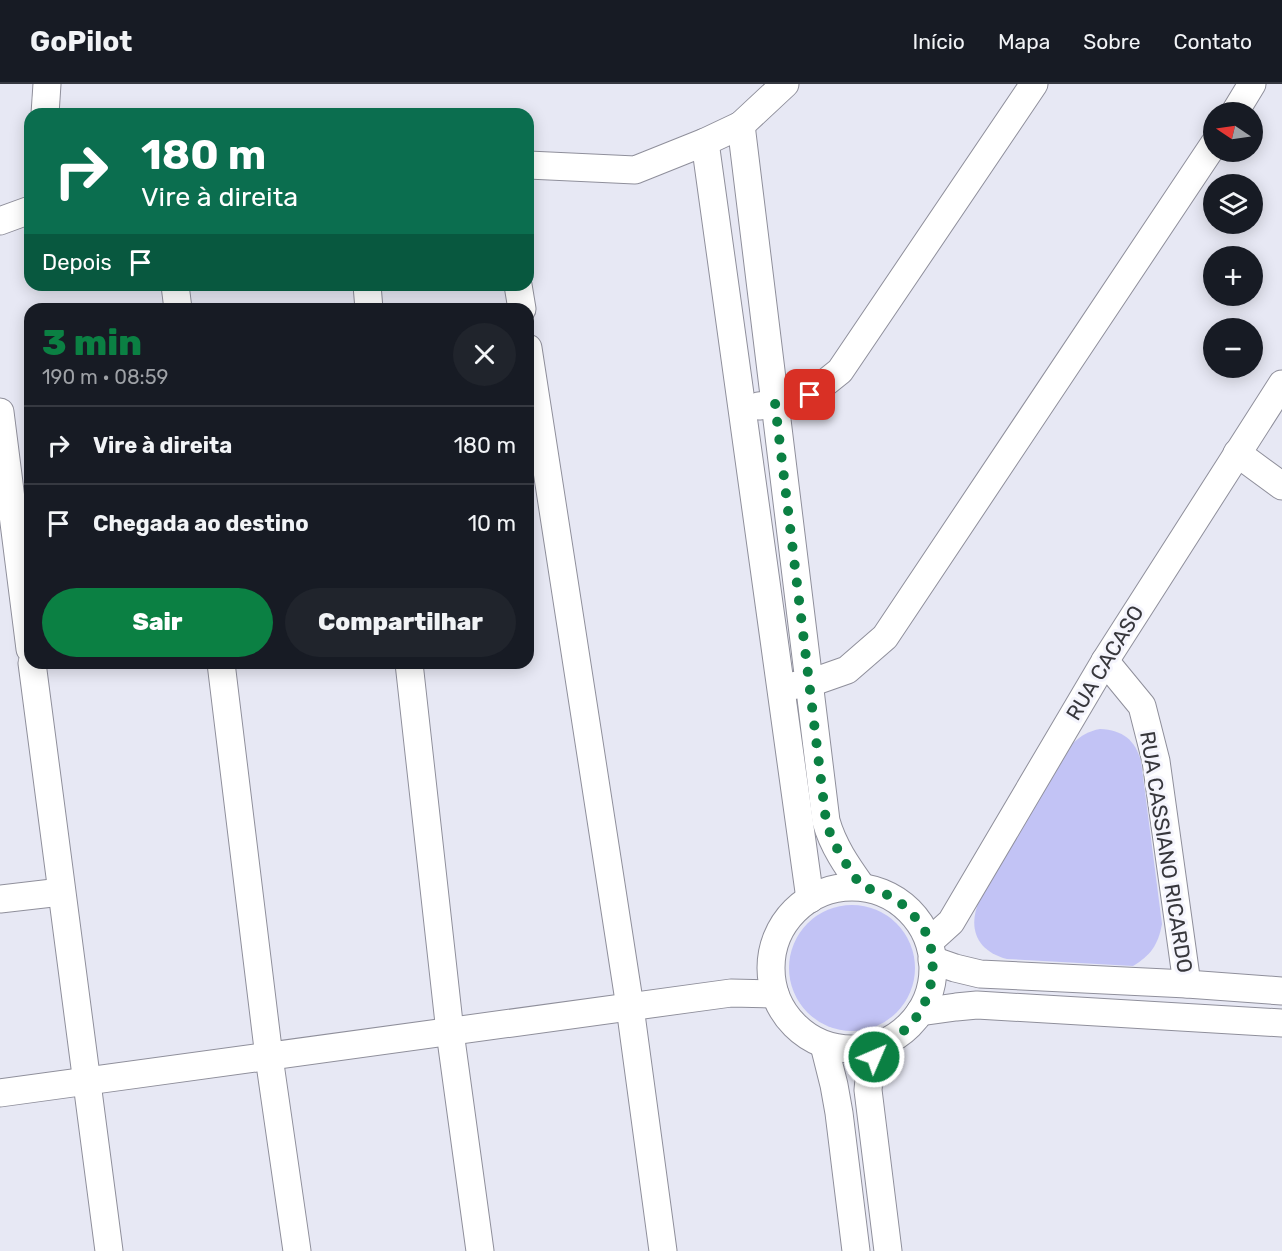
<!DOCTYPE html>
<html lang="pt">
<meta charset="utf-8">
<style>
body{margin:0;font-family:Rubik,sans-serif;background:#20242c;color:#f1f3f6;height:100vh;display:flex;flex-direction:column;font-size:22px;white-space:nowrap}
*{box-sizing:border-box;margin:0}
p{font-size:20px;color:#9ea1a6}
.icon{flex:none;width:33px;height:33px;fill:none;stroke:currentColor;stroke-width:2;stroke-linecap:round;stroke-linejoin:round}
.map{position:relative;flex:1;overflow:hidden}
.drawer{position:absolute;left:24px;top:219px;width:510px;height:366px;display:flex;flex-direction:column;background:#171b24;border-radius:18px;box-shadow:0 3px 15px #0003}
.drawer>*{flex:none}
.hud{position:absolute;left:24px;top:24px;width:510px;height:183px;border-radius:18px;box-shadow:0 3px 15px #0003;background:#0b6e4f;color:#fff;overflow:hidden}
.needle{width:39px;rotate:283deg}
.buttons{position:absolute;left:1203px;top:18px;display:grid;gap:12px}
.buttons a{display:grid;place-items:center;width:60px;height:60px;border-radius:50%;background:#171b24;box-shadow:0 3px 15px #0003;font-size:30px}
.pin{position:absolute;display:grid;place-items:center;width:51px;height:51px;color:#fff;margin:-26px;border-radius:12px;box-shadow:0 3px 9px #0006}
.me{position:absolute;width:66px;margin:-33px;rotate:45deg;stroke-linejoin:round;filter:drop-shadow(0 0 4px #0008)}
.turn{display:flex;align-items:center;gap:21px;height:126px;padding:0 18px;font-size:27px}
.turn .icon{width:78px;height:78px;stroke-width:2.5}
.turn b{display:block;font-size:42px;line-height:51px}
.then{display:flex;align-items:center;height:57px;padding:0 18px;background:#0003;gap:12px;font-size:22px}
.round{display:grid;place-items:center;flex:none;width:63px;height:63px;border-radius:32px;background:#20242c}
.head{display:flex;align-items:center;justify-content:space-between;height:102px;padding:0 18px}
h1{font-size:36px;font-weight:800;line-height:45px;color:#0b8043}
.primary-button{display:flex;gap:12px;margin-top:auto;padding:12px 18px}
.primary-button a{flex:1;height:69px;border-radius:36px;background:#0b8043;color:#fff;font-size:24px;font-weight:800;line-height:69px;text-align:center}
.primary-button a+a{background:#20242c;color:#f1f3f6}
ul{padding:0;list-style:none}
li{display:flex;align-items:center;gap:18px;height:78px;padding:0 18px;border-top:2px solid #363941}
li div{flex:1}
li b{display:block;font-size:22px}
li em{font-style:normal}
header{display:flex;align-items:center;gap:36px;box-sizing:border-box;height:84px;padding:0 30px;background:#171b24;border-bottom:2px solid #363941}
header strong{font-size:28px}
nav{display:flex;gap:33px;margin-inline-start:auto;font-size:21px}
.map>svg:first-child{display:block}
.green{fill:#c2c3f5}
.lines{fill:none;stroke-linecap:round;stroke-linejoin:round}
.minor-casing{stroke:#8f8f9b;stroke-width:29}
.minor{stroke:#fff;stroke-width:27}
.route{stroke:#0b8043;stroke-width:10;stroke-dasharray:0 18}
.labels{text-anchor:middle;stroke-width:6;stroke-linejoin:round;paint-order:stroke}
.street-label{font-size:21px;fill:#37373c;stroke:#f5f5fd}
</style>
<header>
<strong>GoPilot</strong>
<nav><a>Início</a><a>Mapa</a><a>Sobre</a><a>Contato</a></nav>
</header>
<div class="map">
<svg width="1282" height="1167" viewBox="0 0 1282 1167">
<rect width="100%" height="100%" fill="#e7e8f4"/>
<!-- green -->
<g class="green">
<path d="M 1100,645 C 1123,646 1135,656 1141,677 L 1162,840 C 1158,861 1151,871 1133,882 L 1007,875 C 976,867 967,843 980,815 L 1073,659 C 1082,651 1089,647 1100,645 Z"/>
<circle cx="852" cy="884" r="63"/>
</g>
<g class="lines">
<defs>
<g id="minor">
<path d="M 1235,28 L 1252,0"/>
<path d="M 45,30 L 47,0"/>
<path d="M 741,41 L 826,737 C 833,762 847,782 862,803"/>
<path d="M 705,58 L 810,815"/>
<path d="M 528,81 L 635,86 L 705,58 L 741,41 L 785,0"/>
<path d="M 0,137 L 30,126"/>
<path d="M 175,201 L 178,225"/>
<path d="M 367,201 L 369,225"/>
<path d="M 518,201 L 522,225"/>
<path d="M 528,264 L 630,923 L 663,1167"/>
<path d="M 759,322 L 775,320 L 810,311 L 840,287 L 1034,0"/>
<path d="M 0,328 L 30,565"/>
<path d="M 1237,369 L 1282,402"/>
<path d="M 1105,577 L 1142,622 L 1156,677 L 1187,900"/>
<path d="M 32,579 L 109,1167"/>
<path d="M 221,579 L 269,973 L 297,1167"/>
<path d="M 409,579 L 450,948 L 480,1167"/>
<path d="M 791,602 L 810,599 L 847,586 L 885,553 L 1214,60"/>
<circle cx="852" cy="884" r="81"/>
<path d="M 0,815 L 61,808"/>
<path d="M 930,857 L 951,838 L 1105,577 L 1282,300"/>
<path d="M 932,876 L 955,884 L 980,890 L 1187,900 L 1282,907"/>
<path d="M 920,928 L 956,923 L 977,921 L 1282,939"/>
<path d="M 824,961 L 834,1001 L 839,1029 L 856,1167"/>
<path d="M 878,961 L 870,985 L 868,1006 L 888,1167"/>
<path d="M 0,1009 L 731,909 L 775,910"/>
</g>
</defs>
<!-- minor casing -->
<use href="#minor" class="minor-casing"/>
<!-- minor -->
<use href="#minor" class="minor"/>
</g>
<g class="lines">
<!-- route -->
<path class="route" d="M 810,311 L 775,320 L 826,737 C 833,762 847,782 862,803 C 874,806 886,809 897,816 C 909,825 927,844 930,860 C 937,888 930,920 909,942 C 900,951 889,956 878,962 L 874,973"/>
</g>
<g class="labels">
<!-- street labels -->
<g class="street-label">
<text transform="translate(1105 579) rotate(-59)" y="7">RUA CACASO</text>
<text transform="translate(1166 768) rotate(81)" y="7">RUA CASSIANO RICARDO</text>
</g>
</g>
</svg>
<div class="buttons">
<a><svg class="needle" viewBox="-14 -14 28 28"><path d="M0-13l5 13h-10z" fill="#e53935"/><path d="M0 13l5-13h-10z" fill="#9ea1a6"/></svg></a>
<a><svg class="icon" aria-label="layers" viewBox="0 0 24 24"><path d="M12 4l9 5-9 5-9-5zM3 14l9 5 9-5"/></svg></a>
<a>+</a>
<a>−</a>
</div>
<div class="pin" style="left:810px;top:311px;background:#d93025"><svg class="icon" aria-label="arrive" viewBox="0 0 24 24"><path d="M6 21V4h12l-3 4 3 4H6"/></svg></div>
<svg class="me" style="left:874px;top:973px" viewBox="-20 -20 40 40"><circle r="17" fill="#0b8043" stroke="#fff" stroke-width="3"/><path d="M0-11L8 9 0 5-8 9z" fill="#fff"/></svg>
<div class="hud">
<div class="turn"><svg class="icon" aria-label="right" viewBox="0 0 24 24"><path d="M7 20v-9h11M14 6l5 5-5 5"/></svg><div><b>180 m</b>Vire à direita</div></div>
<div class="then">Depois<svg class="icon" aria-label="arrive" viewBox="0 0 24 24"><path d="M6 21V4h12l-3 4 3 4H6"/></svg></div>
</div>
<section class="drawer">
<div class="head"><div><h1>3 min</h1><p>190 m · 08:59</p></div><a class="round"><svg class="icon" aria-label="close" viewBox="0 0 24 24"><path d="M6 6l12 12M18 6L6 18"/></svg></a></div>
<ul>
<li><svg class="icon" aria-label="right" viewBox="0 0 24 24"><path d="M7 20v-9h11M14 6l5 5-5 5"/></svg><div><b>Vire à direita</b></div><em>180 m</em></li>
<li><svg class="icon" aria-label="arrive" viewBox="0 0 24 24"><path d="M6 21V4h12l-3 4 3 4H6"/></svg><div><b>Chegada ao destino</b></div><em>10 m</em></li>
</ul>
<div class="primary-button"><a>Sair</a><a>Compartilhar</a></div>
</section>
</div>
